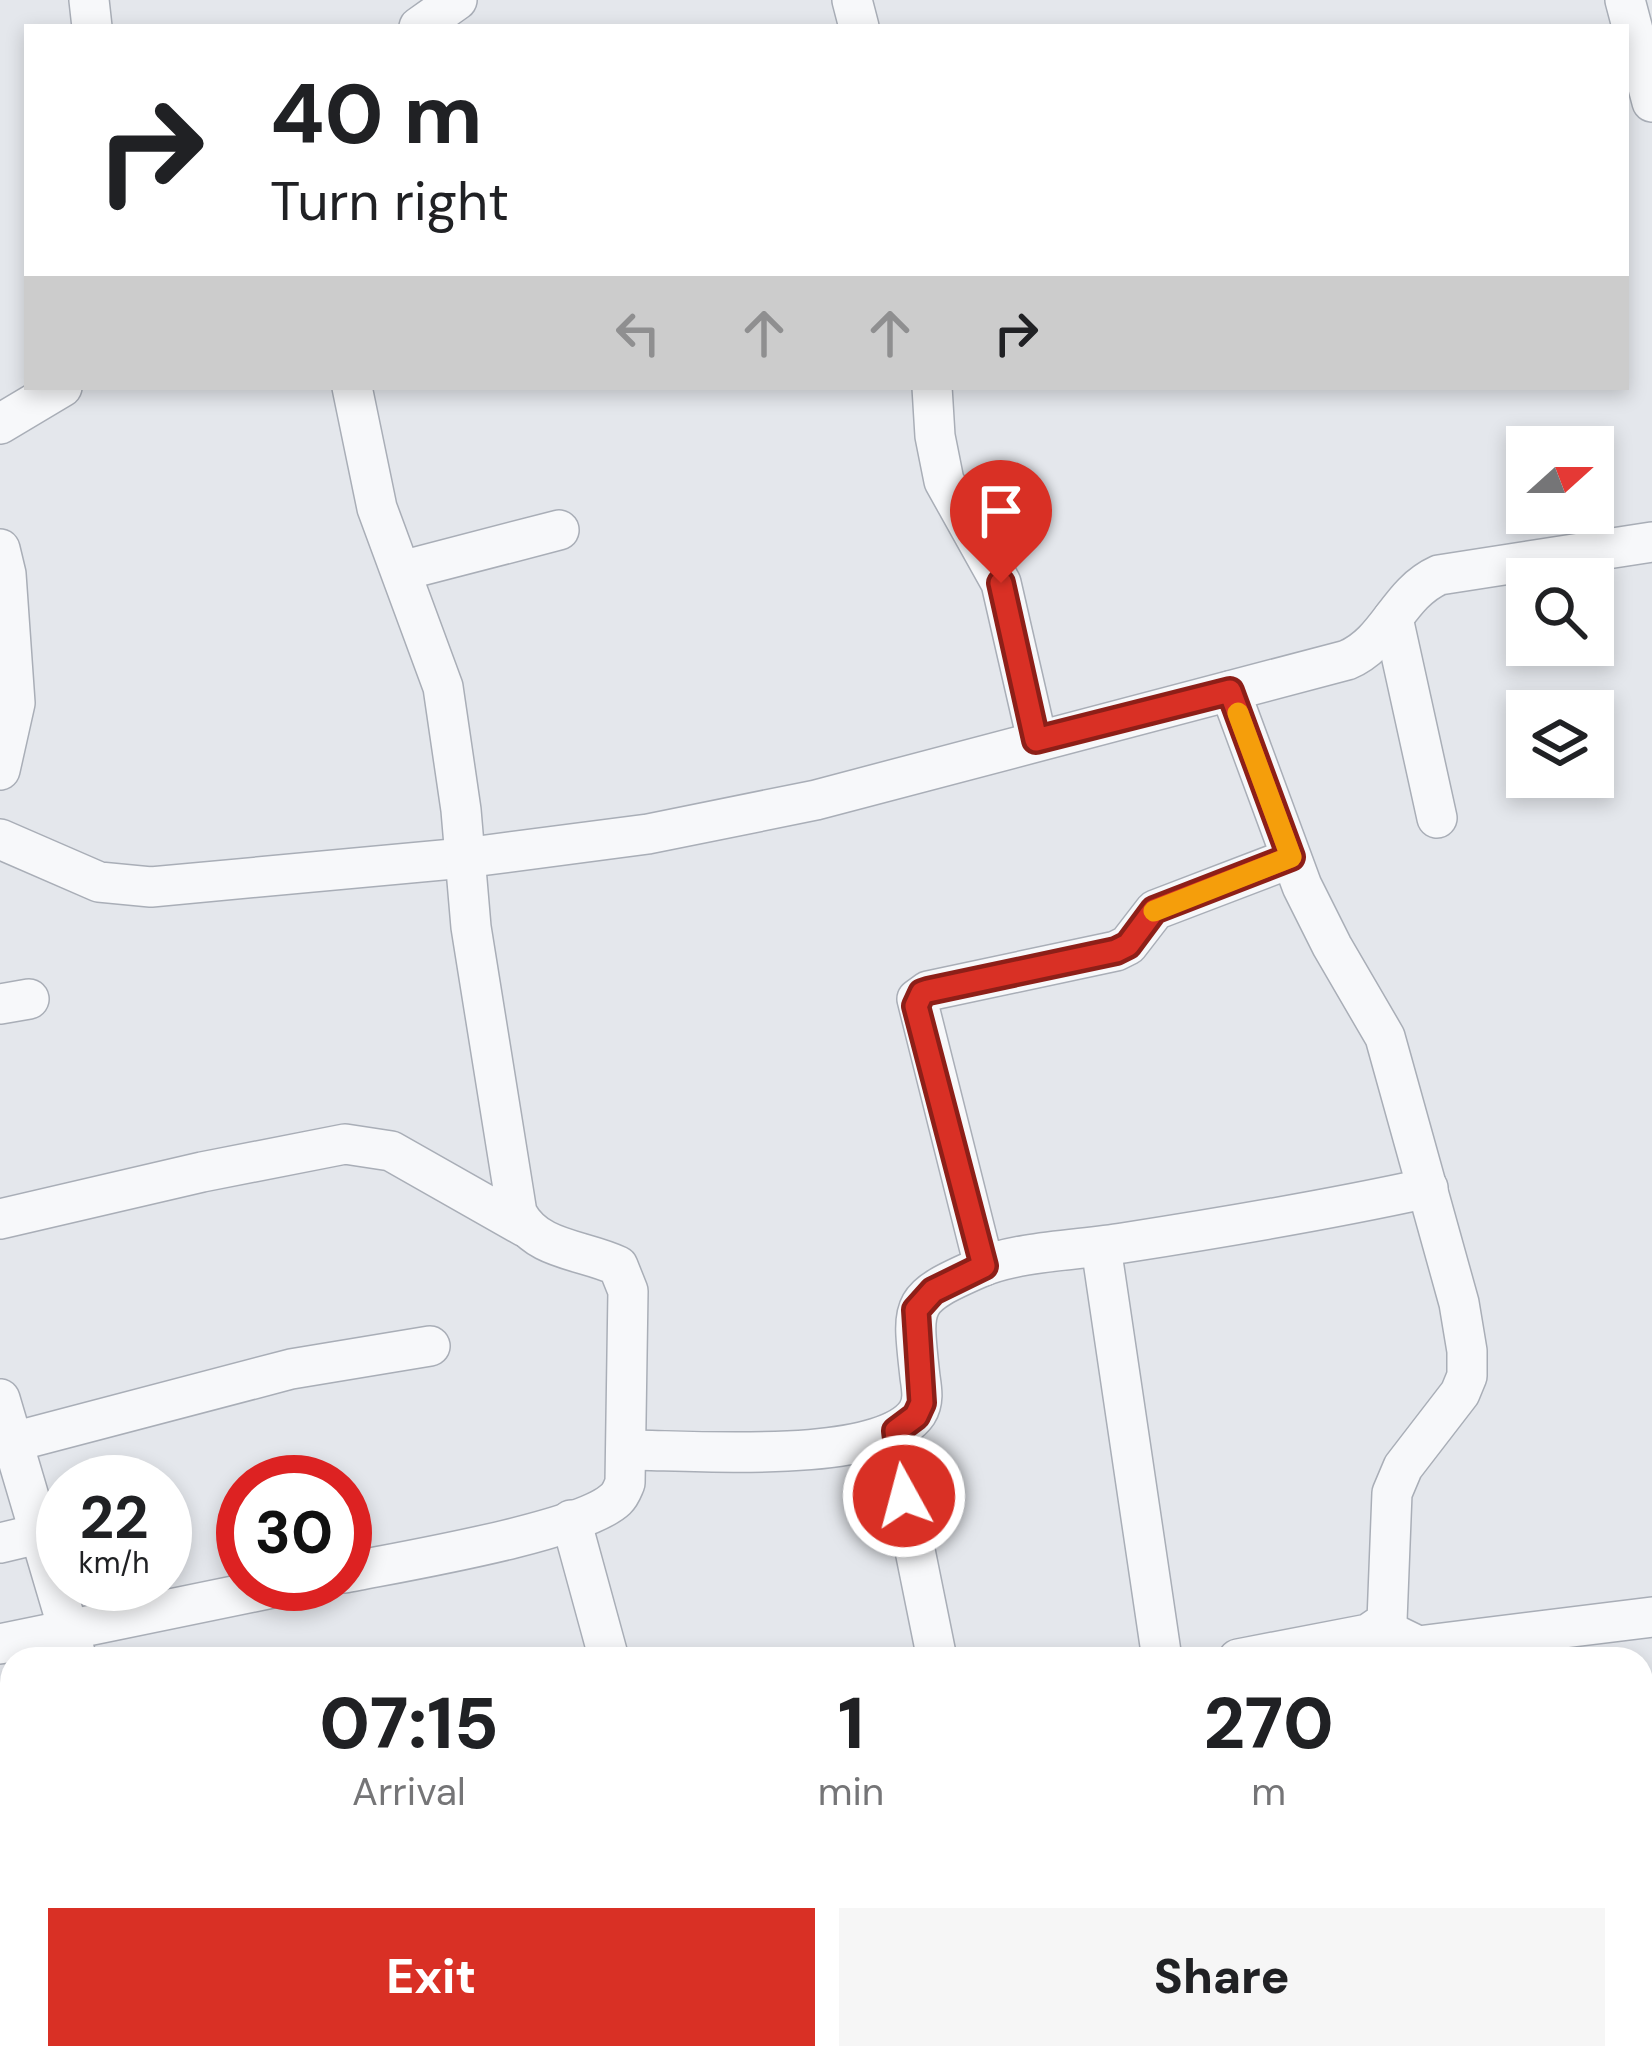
<!DOCTYPE html>
<style>
body{margin:0;font-family:"DM Sans",sans-serif;background:#f6f6f6;color:#202124;height:100vh;display:flex;flex-direction:column;font-size:45px;white-space:nowrap}
*{box-sizing:border-box;margin:0}
p{font-size:39px;color:#757577}
.icon{flex:none;width:66px;height:66px;fill:none;stroke:currentColor;stroke-width:2;stroke-linecap:round;stroke-linejoin:round}
.map{position:relative;flex:1;overflow:hidden}
.drawer{position:absolute;left:0px;top:1647px;width:1653px;height:423px;display:flex;flex-direction:column;background:#fff;border-radius:36px 36px 0 0;box-shadow:0 6px 18px #0003}
.drawer>*{flex:none}
.guide{position:absolute;left:24px;top:24px;width:1605px;height:366px;border-radius:0px;box-shadow:0 6px 18px #0003;background:#fff;color:#202124;overflow:hidden}
.needle{width:78px;rotate:69deg}
.controls{position:absolute;left:1506px;top:426px;display:grid;gap:24px}
.controls a{display:grid;place-items:center;width:108px;height:108px;border-radius:0px;background:#fff;box-shadow:0 6px 18px #0003;font-size:60px}
.speed{position:absolute;left:36px;top:1455px;display:flex;gap:24px;font-size:60px;font-weight:700;text-align:center}
.speed>*{display:grid;place-content:center;width:156px;height:156px;border-radius:50%;background:#fff;box-shadow:0 6px 18px #0003;line-height:1}
.speed small{font-size:30px;font-weight:400}
.speed .limit{border:18px solid #d22;background:#fff;color:#111}
.pin{position:absolute;display:grid;place-items:center;width:102px;height:102px;color:#fff;margin:-123px -51px;border-radius:50% 50% 50% 0;rotate:-45deg;box-shadow:0 0 12px #0007}
.pin .icon{rotate:45deg}
.me{position:absolute;width:132px;margin:-66px;rotate:353deg;stroke-linejoin:round;filter:drop-shadow(0 0 9px #0008)}
.turn{display:flex;align-items:center;gap:42px;height:252px;padding:0 48px;font-size:54px}
.turn .icon{width:156px;height:156px;stroke-width:2.5}
.turn b{display:block;font-size:84px;line-height:102px}
.lanes{display:flex;align-items:center;height:114px;padding:0 48px;background:#0003;justify-content:center;gap:60px;direction:ltr}
.lanes .off{opacity:.35}
.eta{display:flex;justify-content:space-evenly;align-items:center;height:204px;text-align:center}
.eta b{font-size:72px;font-weight:800;line-height:84px}
.cta{display:flex;gap:24px;margin-top:auto;padding:24px 48px}
.cta a{flex:1;height:138px;border-radius:0px;background:#d93025;color:#fff;font-size:48px;font-weight:800;line-height:138px;text-align:center}
.cta a+a{background:#f6f6f6;color:#202124}
.map>svg:first-child{display:block}
.lines{fill:none;stroke-linecap:round;stroke-linejoin:round}
.street-casing{stroke:#a9aeb7;stroke-width:42}
.street{stroke:#f7f8fa;stroke-width:39}
.route-casing{stroke:#8d1f18;stroke-width:30}
.route{stroke:#d93025;stroke-width:21}
.slow{stroke:#f59e0b;stroke-width:21}
</style>
<div class="map">
<svg width="1652" height="2068" viewBox="0 0 1652 2068">
<rect width="100%" height="100%" fill="#e4e7ec"/>
<g class="lines">
<defs>
<g id="street">
<path d="M 89,0 L 92,27"/>
<path d="M 852,0 L 859,27"/>
<path d="M 1625,0 L 1652,102"/>
<path d="M 419,27 L 457,0"/>
<path d="M 932,387 L 935,436 L 944,481 L 1001,583 L 1037,740"/>
<path d="M 0,424 L 62,387"/>
<path d="M 0,549 L 6,574 L 15,703 L 0,770"/>
<path d="M 401,571 L 559,530"/>
<path d="M 1393,618 L 1437,818"/>
<path d="M 1230,691 L 1302,886 L 1332,946 L 1385,1037 L 1459,1303 L 1467,1351 L 1467,1376 L 1460,1393 L 1403,1467 L 1392,1493 L 1387,1621 L 1368,1634 L 1238,1659"/>
<path d="M 0,839 L 99,882 L 151,887 L 464,858 L 648,834 L 816,800 L 1347,660 C 1389,642 1397,594 1439,575 L 1652,542"/>
<path d="M 0,1004 L 29,999"/>
<path d="M 0,1219 L 202,1172 L 345,1144 L 391,1151 L 525,1227"/>
<path d="M 1101,1247 L 1162,1659"/>
<path d="M 984,1266 L 917,999 L 928,991 L 1116,951 L 1128,945 L 1155,910 L 1291,858"/>
<path d="M 0,1399 L 77,1659"/>
<path d="M 895,1431 L 904,1496 L 937,1659"/>
<path d="M 13,1442 L 291,1369 L 430,1346"/>
<path d="M 626,1450 C 689,1450 881,1466 917,1413 C 924,1402 922,1390 920,1377 C 912,1303 908,1299 979,1268 C 1018,1251 1080,1250 1123,1243 C 1226,1227 1327,1210 1428,1188"/>
<path d="M 571,1520 L 609,1659"/>
<path d="M 0,1543 L 42,1533"/>
<path d="M 345,1573 C 399,1562 582,1532 616,1499 C 621,1494 622,1490 625,1483 L 628,1291 L 618,1266 C 582,1249 537,1251 517,1213 L 471,927 L 461,810 L 443,687 L 377,508 L 352,387"/>
<path d="M 1381,1628 L 1418,1646 L 1652,1617"/>
<path d="M 0,1644 L 292,1584"/>
<path d="M 0,1880 L 12,1877"/>
<path d="M 177,2058 L 179,2068"/>
<path d="M 1277,2058 L 1283,2068"/>
<path d="M 207,2068 L 254,2058"/>
<path d="M 676,2068 L 717,2059"/>
</g>
</defs>
<!-- street casing -->
<use href="#street" class="street-casing"/>
<!-- street -->
<use href="#street" class="street"/>
</g>
<g class="lines">
<defs>
<path id="route" d="M 904,1496 L 896,1431 L 916,1416 L 922,1403 L 916,1310 L 933,1291 L 984,1266 L 916,1006 L 922,993 L 928,991 L 1116,951 L 1128,945 L 1154,910 L 1291,857 L 1230,691 L 1036,740 L 1001,583"/>
</defs>
<!-- route casing -->
<use href="#route" class="route-casing"/>
<!-- route -->
<use href="#route" class="route"/>
<!-- slow -->
<path class="slow" d="M 1154,911 L 1291,857 L 1238,713"/>
</g>
</svg>
<div class="controls">
<a><svg class="needle" viewBox="-14 -14 28 28"><path d="M0-13l5 13h-10z" fill="#e53935"/><path d="M0 13l5-13h-10z" fill="#757577"/></svg></a>
<a><svg class="icon" aria-label="search" viewBox="0 0 24 24"><circle cx="10" cy="10" r="6"/><path d="M15 15l6 6"/></svg></a>
<a><svg class="icon" aria-label="layers" viewBox="0 0 24 24"><path d="M12 4l9 5-9 5-9-5zM3 14l9 5 9-5"/></svg></a>
</div>
<div class="speed"><div>22<small>km/h</small></div><div class="limit">30</div></div>
<div class="pin" style="left:1001px;top:583px;background:#d93025"><svg class="icon" aria-label="arrive" viewBox="0 0 24 24"><path d="M6 21V4h12l-3 4 3 4H6"/></svg></div>
<svg class="me" style="left:904px;top:1496px" viewBox="-20 -20 40 40"><circle r="17" fill="#d93025" stroke="#fff" stroke-width="3"/><path d="M0-11L8 9 0 5-8 9z" fill="#fff"/></svg>
<div class="guide">
<div class="turn"><svg class="icon" aria-label="right" viewBox="0 0 24 24"><path d="M7 20v-9h11M14 6l5 5-5 5"/></svg><div><b>40 m</b>Turn right</div></div>
<div class="lanes"><svg class="icon off" aria-label="left" viewBox="0 0 24 24"><path d="M17 20v-9H6M10 6l-5 5 5 5"/></svg><svg class="icon off" aria-label="ahead" viewBox="0 0 24 24"><path d="M12 20V5M6 11l6-6 6 6"/></svg><svg class="icon off" aria-label="ahead" viewBox="0 0 24 24"><path d="M12 20V5M6 11l6-6 6 6"/></svg><svg class="icon" aria-label="right" viewBox="0 0 24 24"><path d="M7 20v-9h11M14 6l5 5-5 5"/></svg></div>
</div>
<section class="drawer">
<div class="eta">
<div><b>07:15</b><p>Arrival</p></div>
<div><b>1</b><p>min</p></div>
<div><b>270</b><p>m</p></div>
</div>
<div class="cta"><a>Exit</a><a>Share</a></div>
</section>
</div>
